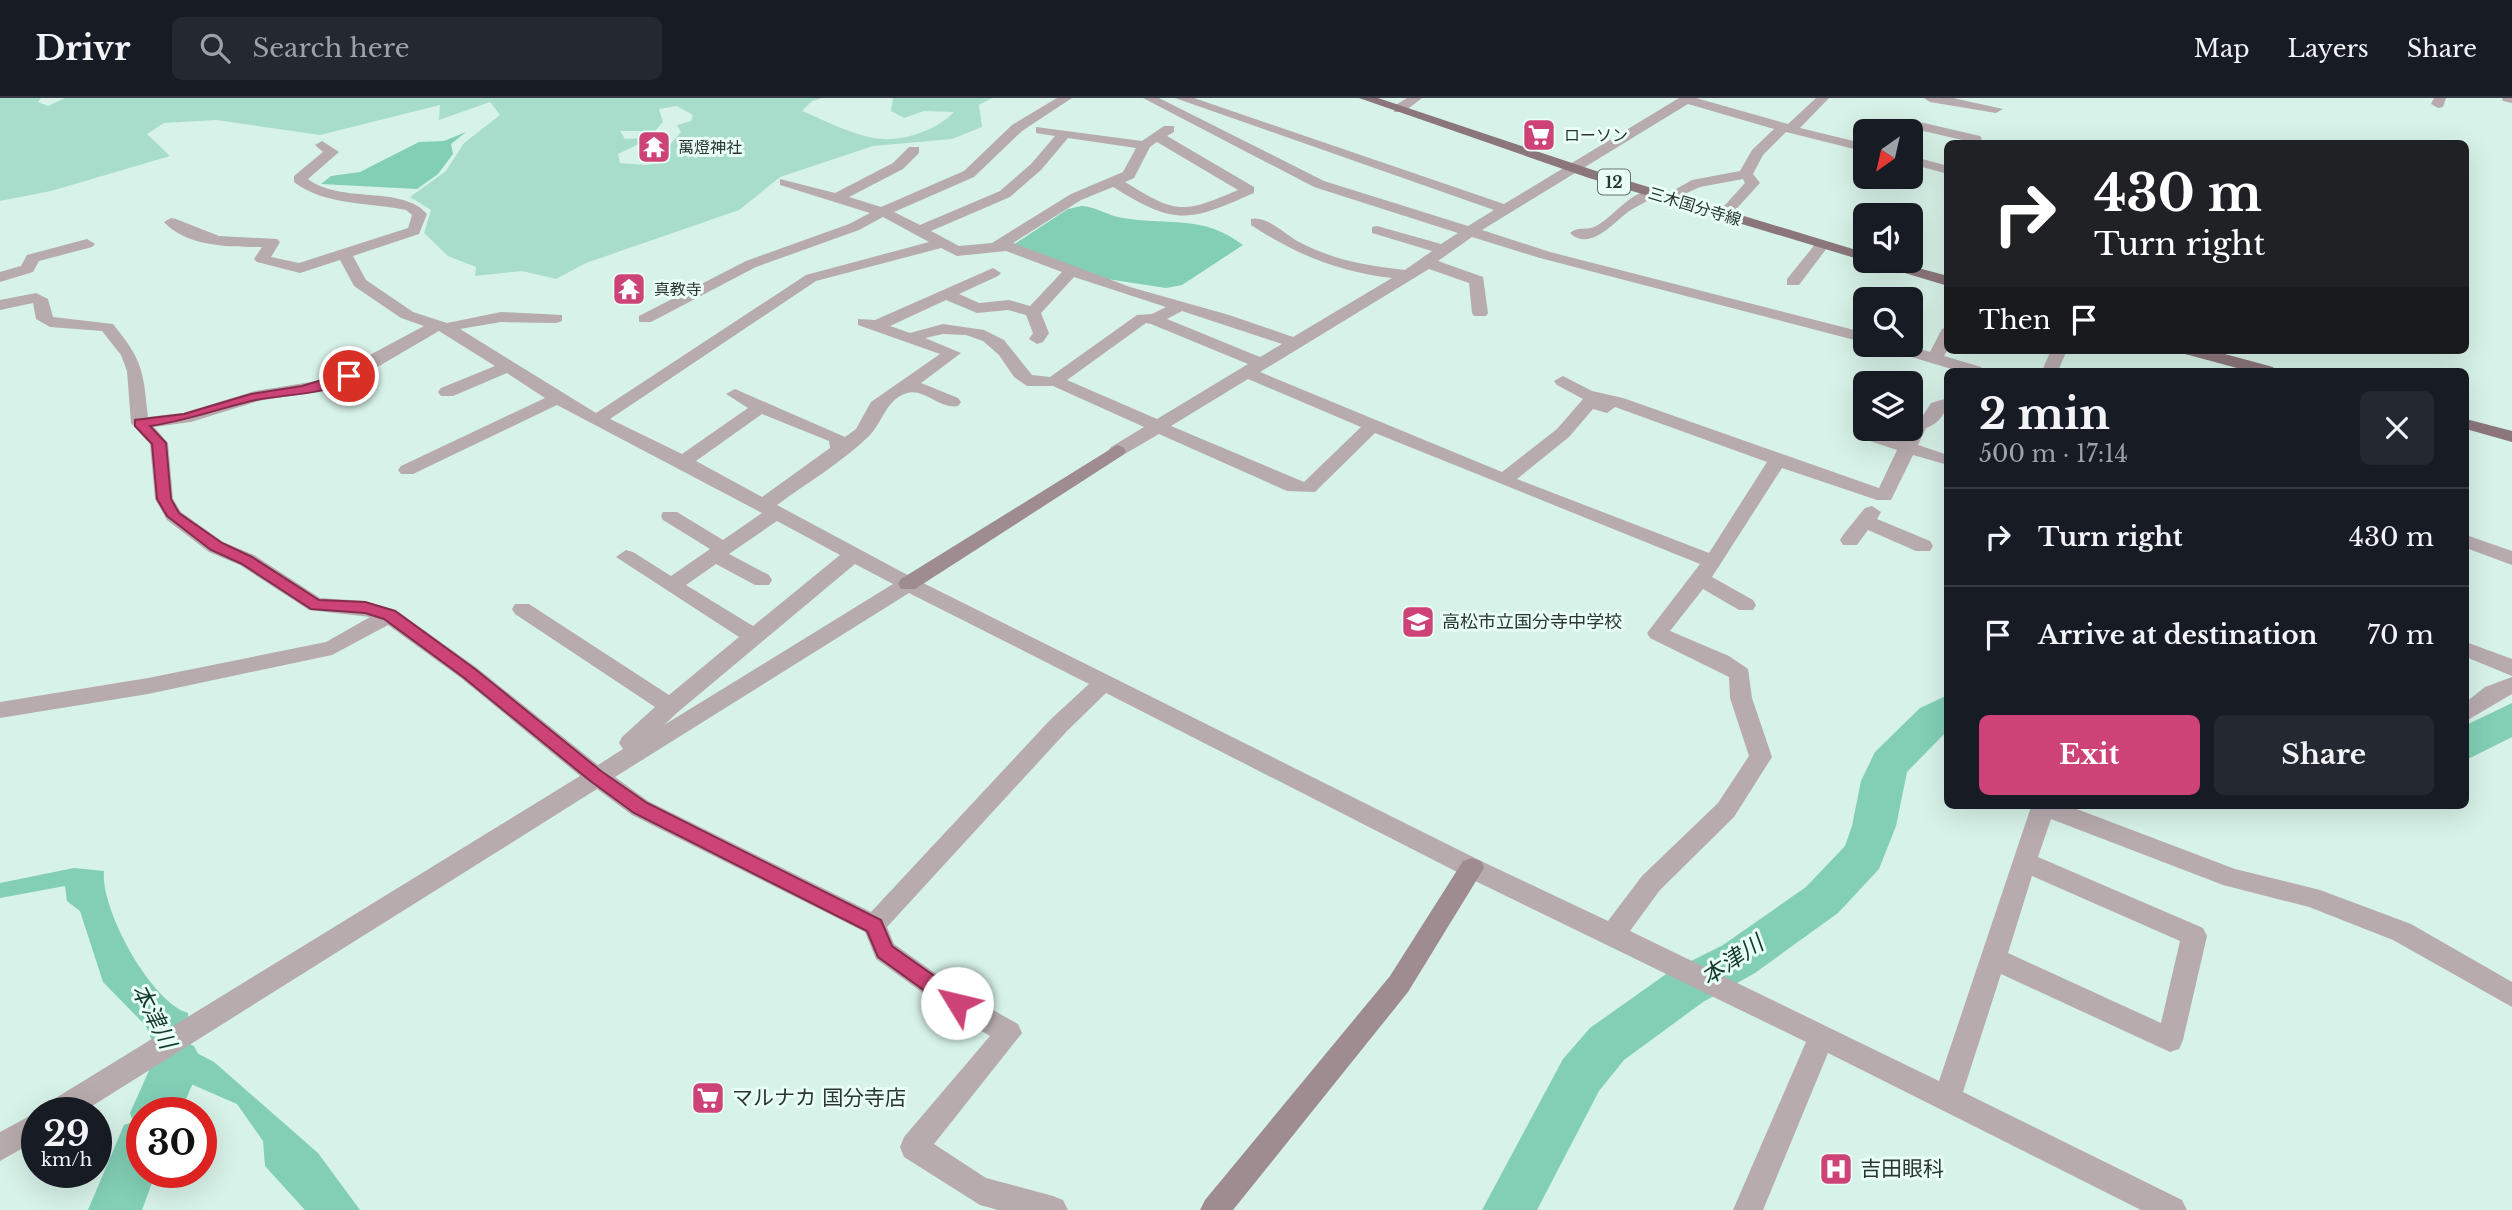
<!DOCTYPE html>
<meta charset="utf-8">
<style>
body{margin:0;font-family:"Libre Baskerville","Noto Sans JP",serif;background:#242831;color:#f1f3f6;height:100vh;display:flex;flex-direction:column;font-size:26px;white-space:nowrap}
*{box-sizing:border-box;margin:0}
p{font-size:23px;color:#9ea1a6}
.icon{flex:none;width:38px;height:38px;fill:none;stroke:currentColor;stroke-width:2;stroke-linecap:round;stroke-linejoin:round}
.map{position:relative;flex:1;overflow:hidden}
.drawer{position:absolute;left:1944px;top:270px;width:525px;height:441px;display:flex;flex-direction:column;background:#171b24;border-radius:10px;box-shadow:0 7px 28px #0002}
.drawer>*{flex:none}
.top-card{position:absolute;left:1944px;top:42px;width:525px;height:214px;border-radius:10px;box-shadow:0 7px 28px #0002;background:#202124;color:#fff;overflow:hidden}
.needle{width:46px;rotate:214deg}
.fabs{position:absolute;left:1853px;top:21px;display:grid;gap:14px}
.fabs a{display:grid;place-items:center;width:70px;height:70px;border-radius:10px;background:#171b24;box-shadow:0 7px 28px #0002;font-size:35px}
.speed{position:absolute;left:21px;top:999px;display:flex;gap:14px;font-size:35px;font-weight:700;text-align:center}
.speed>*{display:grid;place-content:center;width:91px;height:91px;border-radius:50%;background:#171b24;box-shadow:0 7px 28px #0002;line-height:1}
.speed small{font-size:18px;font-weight:400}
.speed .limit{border:10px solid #d22;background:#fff;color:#111}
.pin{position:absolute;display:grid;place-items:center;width:60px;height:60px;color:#fff;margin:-30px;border:4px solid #fff;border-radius:50%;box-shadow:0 2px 7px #0007}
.me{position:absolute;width:77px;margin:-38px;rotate:306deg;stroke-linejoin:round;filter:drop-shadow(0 0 5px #0008)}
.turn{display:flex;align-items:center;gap:24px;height:147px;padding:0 35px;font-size:32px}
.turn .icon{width:91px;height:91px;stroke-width:2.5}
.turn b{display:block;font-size:49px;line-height:60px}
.then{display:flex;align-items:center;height:66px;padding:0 35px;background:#0003;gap:14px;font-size:26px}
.round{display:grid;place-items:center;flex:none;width:74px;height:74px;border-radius:10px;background:#242831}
.head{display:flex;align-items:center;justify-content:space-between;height:119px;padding:0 35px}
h1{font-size:42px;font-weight:700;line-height:52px}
.action{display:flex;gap:14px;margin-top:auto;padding:14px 35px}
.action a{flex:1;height:80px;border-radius:10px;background:#ce4377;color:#fff;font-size:28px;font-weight:700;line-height:80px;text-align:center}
.action a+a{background:#242831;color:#f1f3f6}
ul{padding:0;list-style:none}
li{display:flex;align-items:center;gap:21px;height:98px;padding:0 35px;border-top:2px solid #363941}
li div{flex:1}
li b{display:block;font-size:26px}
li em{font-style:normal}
header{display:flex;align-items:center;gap:42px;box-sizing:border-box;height:98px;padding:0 35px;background:#171b24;border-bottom:2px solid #363941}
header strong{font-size:33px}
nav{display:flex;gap:38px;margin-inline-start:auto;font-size:24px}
.search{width:490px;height:63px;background:#242831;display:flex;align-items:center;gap:18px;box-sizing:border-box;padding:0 24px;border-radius:10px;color:#9ea1a6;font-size:26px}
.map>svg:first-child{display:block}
.green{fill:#a9ddcb;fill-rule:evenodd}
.water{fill:#82cfb6}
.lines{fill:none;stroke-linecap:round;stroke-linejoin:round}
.river{fill:#82cfb6;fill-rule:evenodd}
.street{fill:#b7abae;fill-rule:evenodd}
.secondary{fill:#9e8c90;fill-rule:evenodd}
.primary{fill:#8b767b;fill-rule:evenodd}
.route{fill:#ce4377;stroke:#862c4d;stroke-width:2}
.labels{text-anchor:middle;stroke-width:6;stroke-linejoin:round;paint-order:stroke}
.far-poi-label{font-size:16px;fill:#2b3632;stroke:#e8fef6;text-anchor:start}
.shield{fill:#e8fef6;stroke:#64726d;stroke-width:2}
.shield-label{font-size:16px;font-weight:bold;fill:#2b3632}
.far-street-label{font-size:16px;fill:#2b3632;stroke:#e8fef6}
.poi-label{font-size:18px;fill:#2b3632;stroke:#e8fef6;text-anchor:start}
.near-poi-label{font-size:21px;fill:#2b3632;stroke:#e8fef6;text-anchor:start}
.near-water-label{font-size:23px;font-style:italic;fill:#14382e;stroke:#e8fef6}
</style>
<header>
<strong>Drivr</strong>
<div class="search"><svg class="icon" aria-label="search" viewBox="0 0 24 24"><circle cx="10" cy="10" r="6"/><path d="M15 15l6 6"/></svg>Search here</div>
<nav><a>Map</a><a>Layers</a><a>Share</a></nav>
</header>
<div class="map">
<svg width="2512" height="1112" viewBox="0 0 2512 1112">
<rect width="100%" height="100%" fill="#d7f2e8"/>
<!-- green -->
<path class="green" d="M 0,0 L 41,0 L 38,4 L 48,8 L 65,0 L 822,0 L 812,3 L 802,13 C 824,22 850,36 874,40 C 900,45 936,33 954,14 L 924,13 L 904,20 L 891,13 L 893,0 L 992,0 L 979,7 L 982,29 L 952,41 L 873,48 L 780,79 L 739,112 L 586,165 L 556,181 L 522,173 L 475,178 L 476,169 L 448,158 L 424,135 L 431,112 L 410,99 L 446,73 L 464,45 L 500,17 L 490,4 L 439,22 L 440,7 L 320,37 L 216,22 L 164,25 L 147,36 L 170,58 L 51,93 L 0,103 ZM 677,8 L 693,17 L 691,23 L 677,27 L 681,34 L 661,57 L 670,63 L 647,67 L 620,65 L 618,56 L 637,47 L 642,40 L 625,41 L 620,33 L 655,33 L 663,24 L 659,11 Z"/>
<!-- water -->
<g class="water">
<path d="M 466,34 L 451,46 L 453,56 L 438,76 L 417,91 L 321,86 L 331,78 L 360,74 L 419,44 L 444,43 Z"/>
<path d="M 1082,108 C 1097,109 1108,118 1123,120 C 1170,128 1202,116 1243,147 L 1182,187 L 1166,190 L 1107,181 L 1013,147 L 1068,111 Z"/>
<path d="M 74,770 L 104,773 C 100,811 151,904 188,915 L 191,952 L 214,964 L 318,1055 L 360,1112 L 305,1112 L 265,1068 L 263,1043 L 237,1006 L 184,983 L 161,989 L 160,963 L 146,928 L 103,884 L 80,813 L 67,803 L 65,788 L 0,800 L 0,785 Z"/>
</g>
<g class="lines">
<!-- river -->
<g class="river">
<path d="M 1948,597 L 1948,632 L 1907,674 L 1896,728 L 1879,771 L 1838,815 L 1755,875 L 1703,904 L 1624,962 L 1599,993 L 1537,1112 L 1482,1112 L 1563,961 L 1590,930 L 1669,874 L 1723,847 L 1806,789 L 1845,748 L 1852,728 L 1861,683 L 1875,654 L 1920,610 Z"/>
<path d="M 2512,605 L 2512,639 L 2466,662 L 2466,627 Z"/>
<path d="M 177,941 L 194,948 L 202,964 L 180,1015 L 142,1015 L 142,1074 L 156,1074 L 142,1112 L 88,1112 L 124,1027 L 133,1024 L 130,1015 L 160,948 Z"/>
</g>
<!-- street -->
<g class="street">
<path d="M 1057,0 L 1072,0 L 1022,33 L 974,79 L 894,114 L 920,127 L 1000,93 L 1031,66 L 1055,38 L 1036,35 L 1036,29 L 1142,43 L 1164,28 L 1174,28 L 1174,34 L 1167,38 L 1254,89 L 1254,95 C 1188,124 1176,128 1113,89 L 1081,102 L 1013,145 L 1130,189 L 1229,217 L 1293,239 L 1392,180 C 1339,174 1295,156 1251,127 L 1251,121 C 1266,117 1286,137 1299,144 C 1333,162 1368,168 1405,172 L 1432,153 L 1372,135 L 1372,129 L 1377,128 L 1441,146 L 1458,135 L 1314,89 L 1143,0 L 1159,0 L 1324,83 L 1468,128 L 1494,112 L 1175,0 L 1194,0 L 1504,106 L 1679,0 L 1696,0 L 1788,26 L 1816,0 L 1829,0 L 1800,30 L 1866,46 L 1866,54 L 1786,34 L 1763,57 L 1753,76 L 1760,85 L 1728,120 L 1718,120 L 1716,117 L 1745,85 L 1743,81 L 1700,89 L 1667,104 L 1660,100 L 1692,82 L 1740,73 L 1752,52 L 1774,31 L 1688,6 L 1482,132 L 1550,154 L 1866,235 L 1866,245 L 1540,160 L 1472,139 L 1438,163 L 1483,179 L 1488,215 L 1486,218 L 1474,218 L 1472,215 L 1469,185 L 1429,171 L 1260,274 L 1502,374 L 1557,331 L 1583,301 L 1557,287 L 1554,283 L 1563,278 L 1592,293 L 1623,300 L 1879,390 L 1897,352 L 1867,342 L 1864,338 L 1867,334 L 1873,333 L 1902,342 L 1913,322 L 1922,319 L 1931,305 L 1948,300 C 1948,313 1939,326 1926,330 L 1918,347 L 1948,357 L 1948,367 L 1913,357 L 1891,402 L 1877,402 L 1782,370 L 1712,479 L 1753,502 L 1756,507 L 1753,512 L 1739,512 L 1703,491 L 1670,533 L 1729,558 L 1748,571 L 1752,600 L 1772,659 L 1734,719 L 1660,792 L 1630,833 L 1939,983 L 2031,709 L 2066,707 L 2235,771 L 2320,792 L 2411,826 L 2512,884 L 2512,909 L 2393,842 L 2309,809 L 2223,787 L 2051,721 L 2038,759 L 2203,830 L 2207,838 L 2183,942 L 2179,951 L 2170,954 L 2001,876 L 1963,994 L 2182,1102 L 2187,1112 L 2141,1112 L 1828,955 L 1763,1112 L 1733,1112 L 1806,944 L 1463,777 L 1106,595 L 1067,633 L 887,829 L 894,846 L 966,897 L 1018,926 L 1022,935 L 934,1046 L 986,1080 L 1053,1098 L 1063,1102 L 1068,1112 L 998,1112 L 980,1107 L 904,1059 L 900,1049 L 904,1039 L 990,938 L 948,913 L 876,861 L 865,834 L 632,717 L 597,691 L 81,1015 L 42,1015 L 46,1006 L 580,678 L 461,580 L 388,527 L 332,557 L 148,596 L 0,620 L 0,604 L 148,580 L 326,544 L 370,519 L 309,512 L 240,467 L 209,454 L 167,422 L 155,401 L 150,346 L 131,325 L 127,273 L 121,257 L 102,233 L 50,229 L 36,221 L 33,205 L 0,212 L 0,202 L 36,195 L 48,201 L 53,219 L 113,226 C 143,263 143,272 148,319 L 183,315 L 255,293 L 323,282 L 424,228 L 401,220 L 354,188 L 340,162 L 300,175 L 257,164 L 254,161 L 262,149 C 230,149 187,149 164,124 L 171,120 L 176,121 L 219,138 L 277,141 L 280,144 L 271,159 L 299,165 L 408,130 L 412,117 L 406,112 C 369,104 325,108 294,84 L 294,78 L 323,54 L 315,47 L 322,43 L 339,54 L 308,81 C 340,106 403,87 427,116 L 419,136 L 353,158 L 366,182 L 413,214 L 447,225 L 501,214 L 562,217 L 562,223 L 556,225 L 501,224 L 460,231 L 596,315 L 806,177 L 929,144 L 883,119 L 859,132 L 756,169 L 651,224 L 639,224 L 639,218 L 746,163 L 849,126 L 870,115 L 780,87 L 780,81 L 835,95 L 893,65 L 909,49 L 919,49 L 919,55 L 903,71 L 849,99 L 881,109 L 964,73 L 1012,27 ZM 1068,40 L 1136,50 L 1123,74 L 1071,96 L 992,145 L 959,148 L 931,133 L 1010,99 L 1041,72 ZM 1157,44 L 1238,92 C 1182,116 1177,116 1125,84 L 1134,80 L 1150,49 ZM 941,150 L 957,158 L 1006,153 L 1062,174 L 1030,208 L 1009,202 L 979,205 L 959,196 L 998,178 L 1001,175 L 993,170 L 875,222 L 858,221 L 858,227 L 940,256 L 871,304 L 856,331 L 845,339 L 735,291 L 726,296 L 748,310 L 682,356 L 610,321 L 816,183 ZM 1074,179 L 1166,209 L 1152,216 L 1137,217 L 1050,279 L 1032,277 L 1004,242 L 984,232 L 943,226 L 910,235 L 890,228 L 946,202 L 977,215 L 1008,212 L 1026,217 L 1033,235 L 1029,241 L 1037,246 L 1043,244 L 1049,235 L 1041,215 ZM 1182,213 L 1282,246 L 1260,259 L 1167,221 ZM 1146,225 L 1151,226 L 1248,266 L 1157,321 L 1067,282 ZM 439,233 L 495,268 L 441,290 L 438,294 L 441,298 L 453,298 L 507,275 L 545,300 L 401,368 L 398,372 L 401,376 L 413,376 L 557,307 L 762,415 L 723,442 L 677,414 L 663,414 L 661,418 L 663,422 L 710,451 L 671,478 L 633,454 L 626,452 L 616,459 L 739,539 L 669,597 L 529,506 L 515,506 L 512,511 L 515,516 L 655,609 L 622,639 L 619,645 L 623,651 L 598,667 L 477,570 L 396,512 L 365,503 L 320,500 L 254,457 L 223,444 L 181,414 L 173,401 L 168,345 L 154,329 L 191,324 L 258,303 L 333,291 L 355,282 ZM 943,236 L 966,237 L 983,243 L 999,257 L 1014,279 L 1027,288 L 1053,288 L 1144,329 L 1111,349 L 1108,353 L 1111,357 L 1123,357 L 1159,336 L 1287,393 L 1315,394 L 1375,335 L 1700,466 L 1647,535 L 1650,540 L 1729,579 L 1730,600 L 1749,658 L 1718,705 L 1642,778 L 1608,823 L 1481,763 L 915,481 L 777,407 C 807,385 842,364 868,339 C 883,325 885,302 907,295 C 925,290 940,312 958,308 L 961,304 L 958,300 L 921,285 L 961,255 L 925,240 ZM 1248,281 L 1361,329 L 1304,384 L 1171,328 ZM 1615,309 L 1767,364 L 1709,455 L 1517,381 L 1569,339 L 1593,311 L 1607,315 ZM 762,316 L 829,343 L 830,350 L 762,399 L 696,363 ZM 777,423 L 840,457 L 753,528 L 686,487 L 716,466 L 755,487 L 769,487 L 772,482 L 769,477 L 729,456 ZM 855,466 L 893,486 L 664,627 L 678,614 ZM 909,495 L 1089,586 L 1051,621 L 871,814 L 648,703 L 615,679 ZM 2032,778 L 2180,843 L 2161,925 L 2008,855 Z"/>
<path d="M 1407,0 L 1422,0 L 1404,14 L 1394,14 L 1394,8 Z"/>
<path d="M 1924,0 L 1953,0 L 2003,11 L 1996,15 L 1930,4 Z"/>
<path d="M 2434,0 L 2446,0 L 2443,9 L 2438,10 L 2431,6 Z"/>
<path d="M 2502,0 L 2512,0 L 2512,5 L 2503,3 Z"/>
<path d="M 1911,22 L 1980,38 L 1982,41 L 1975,45 L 1906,29 L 1904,26 Z"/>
<path d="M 1911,58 L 1948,68 L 1948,76 L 1911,66 Z"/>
<path d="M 1651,91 L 1658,95 L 1656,98 C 1648,103 1639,107 1631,112 C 1615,122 1591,155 1570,135 C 1577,128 1587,133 1596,128 C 1615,118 1625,98 1651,91 Z"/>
<path d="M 87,141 L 95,146 L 92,149 L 39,163 L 33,174 L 0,184 L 0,174 L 21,168 L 27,157 Z"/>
<path d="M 1822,142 L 1830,147 L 1827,150 L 1799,187 L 1787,187 L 1787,181 L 1817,144 Z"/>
<path d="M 1948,229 L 1948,251 L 1944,258 L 1981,269 L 1983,273 L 1958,273 L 1885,251 L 1883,247 L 1907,247 L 1930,254 L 1942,231 Z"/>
<path d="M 2051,252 L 2067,252 L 2058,273 L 2042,273 Z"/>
<path d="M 1872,408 L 1881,414 L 1877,421 L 1930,443 L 1933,448 L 1930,453 L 1916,453 L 1868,432 L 1857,447 L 1843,447 L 1840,442 L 1843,437 L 1865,410 Z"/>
<path d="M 2466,437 L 2512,453 L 2512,467 L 2466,450 Z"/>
<path d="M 2466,544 L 2512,561 L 2512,578 L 2466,559 Z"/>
<path d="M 2512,579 L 2512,596 L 2466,623 L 2466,604 L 2485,589 Z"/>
<path d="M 37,1014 L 40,1015 L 37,1015 L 37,1042 L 0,1063 L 0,1034 Z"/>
</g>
<!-- secondary -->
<g class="secondary">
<path d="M 1117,347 L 1123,349 L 1126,353 L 1123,357 L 915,491 L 901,491 L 898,486 L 901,481 Z"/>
<path d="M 1472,760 L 1481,763 L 1484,770 L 1408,894 L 1233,1112 L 1200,1112 L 1205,1102 L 1390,878 L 1463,763 Z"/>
</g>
<!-- primary -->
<g class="primary">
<path d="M 1359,0 L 1378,0 L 1599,74 L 1866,155 L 1866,163 L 1892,163 L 1948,178 L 1948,188 L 1589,80 Z"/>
<path d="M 2183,252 L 2210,252 L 2273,269 L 2275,273 L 2248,273 L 2185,256 Z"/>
<path d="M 2466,321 L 2512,333 L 2512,344 L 2466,331 Z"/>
</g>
</g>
<!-- route -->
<path class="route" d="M 345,275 L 356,278 C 334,297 284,296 256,302 C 220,310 187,323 150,328 L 166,345 L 171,401 L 179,415 L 222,445 L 252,459 L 319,502 L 365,504 L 395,513 L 475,571 L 601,673 L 647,705 L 881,822 L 892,848 L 964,899 L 967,905 L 964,911 L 957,914 L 950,911 L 878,859 L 867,833 L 634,715 L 589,682 L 463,579 L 384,521 L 365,515 L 311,511 L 242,466 L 211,452 L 167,418 L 157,401 L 152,346 L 135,328 L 135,322 L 184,316 L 251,296 L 302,288 Z"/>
<!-- icons -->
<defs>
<symbol id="supermarket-square" viewBox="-11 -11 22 22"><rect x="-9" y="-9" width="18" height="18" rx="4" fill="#ce4377" stroke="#e8fef6"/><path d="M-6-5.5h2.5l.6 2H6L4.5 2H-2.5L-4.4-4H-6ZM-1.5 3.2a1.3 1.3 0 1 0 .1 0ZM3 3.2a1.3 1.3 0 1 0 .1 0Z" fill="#fff"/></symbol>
<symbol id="temple-square" viewBox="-11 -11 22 22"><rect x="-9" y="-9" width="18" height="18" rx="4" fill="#ce4377" stroke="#e8fef6"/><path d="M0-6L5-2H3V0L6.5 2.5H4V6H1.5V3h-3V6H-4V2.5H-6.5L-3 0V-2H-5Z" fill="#fff"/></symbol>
<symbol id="school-square" viewBox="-11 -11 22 22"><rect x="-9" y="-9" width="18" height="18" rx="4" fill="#ce4377" stroke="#e8fef6"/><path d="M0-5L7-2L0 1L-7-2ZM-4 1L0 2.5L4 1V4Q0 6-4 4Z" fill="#fff"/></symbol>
<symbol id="hospital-square" viewBox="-11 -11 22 22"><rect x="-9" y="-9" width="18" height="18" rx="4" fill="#ce4377" stroke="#e8fef6"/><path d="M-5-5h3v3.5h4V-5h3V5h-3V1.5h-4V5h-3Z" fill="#fff"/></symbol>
</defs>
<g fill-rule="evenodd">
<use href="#supermarket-square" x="1520" y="18" width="38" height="38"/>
<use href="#temple-square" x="635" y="30" width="38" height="38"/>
<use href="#temple-square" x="610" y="172" width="38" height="38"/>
<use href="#school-square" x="1399" y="505" width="38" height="38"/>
<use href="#supermarket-square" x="689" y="981" width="38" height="38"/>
<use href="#hospital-square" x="1817" y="1052" width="38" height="38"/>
</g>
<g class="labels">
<!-- far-poi labels -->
<g class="far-poi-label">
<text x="1564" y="43">ローソン</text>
<text x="678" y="55">萬燈神社</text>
<text x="654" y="197">真教寺</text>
</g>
<!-- shield labels -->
<rect class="shield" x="1598" y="71.5" width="32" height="25" rx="5"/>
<g class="shield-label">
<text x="1614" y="90">12</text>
</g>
<!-- far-street labels -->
<g class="far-street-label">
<text transform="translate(1695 108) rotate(17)" y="6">三木国分寺線</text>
</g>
<!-- poi labels -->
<g class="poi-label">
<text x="1442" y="530">高松市立国分寺中学校</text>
</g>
<!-- near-poi labels -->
<g class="near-poi-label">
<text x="732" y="1007">マルナカ 国分寺店</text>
<text x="1860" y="1078">吉田眼科</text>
</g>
<!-- near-water labels -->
<g class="near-water-label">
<text transform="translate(1732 862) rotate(-34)" y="8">本津川</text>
<text transform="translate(154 918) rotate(63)" y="8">本津川</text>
</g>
</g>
</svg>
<div class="fabs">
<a><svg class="needle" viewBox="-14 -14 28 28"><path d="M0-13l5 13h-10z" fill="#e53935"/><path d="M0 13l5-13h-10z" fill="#9ea1a6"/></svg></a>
<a><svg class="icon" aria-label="sound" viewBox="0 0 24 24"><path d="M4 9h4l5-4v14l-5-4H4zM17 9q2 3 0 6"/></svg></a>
<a><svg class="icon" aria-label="search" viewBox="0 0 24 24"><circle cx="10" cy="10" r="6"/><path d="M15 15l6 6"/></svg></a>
<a><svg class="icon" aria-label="layers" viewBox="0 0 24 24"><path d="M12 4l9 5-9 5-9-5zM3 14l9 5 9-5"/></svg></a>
</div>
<div class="speed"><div>29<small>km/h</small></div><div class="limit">30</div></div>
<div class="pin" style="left:349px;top:278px;background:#d93025"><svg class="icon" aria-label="arrive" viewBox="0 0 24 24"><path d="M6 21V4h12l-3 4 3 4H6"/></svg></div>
<svg class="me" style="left:957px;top:905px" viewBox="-20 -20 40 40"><circle r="19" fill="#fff"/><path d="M0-13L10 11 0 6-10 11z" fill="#ce4377"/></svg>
<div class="top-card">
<div class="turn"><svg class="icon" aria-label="right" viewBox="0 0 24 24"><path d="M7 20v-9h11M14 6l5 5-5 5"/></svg><div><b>430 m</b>Turn right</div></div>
<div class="then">Then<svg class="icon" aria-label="arrive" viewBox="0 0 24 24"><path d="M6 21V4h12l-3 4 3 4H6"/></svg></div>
</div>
<section class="drawer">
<div class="head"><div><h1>2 min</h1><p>500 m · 17:14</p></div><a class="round"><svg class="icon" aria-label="close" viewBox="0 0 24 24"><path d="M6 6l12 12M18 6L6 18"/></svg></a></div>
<ul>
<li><svg class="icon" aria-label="right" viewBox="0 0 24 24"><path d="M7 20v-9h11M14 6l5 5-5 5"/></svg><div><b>Turn right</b></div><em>430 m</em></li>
<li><svg class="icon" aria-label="arrive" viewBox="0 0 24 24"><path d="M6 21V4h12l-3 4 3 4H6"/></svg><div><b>Arrive at destination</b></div><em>70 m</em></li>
</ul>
<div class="action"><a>Exit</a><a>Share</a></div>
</section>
</div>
